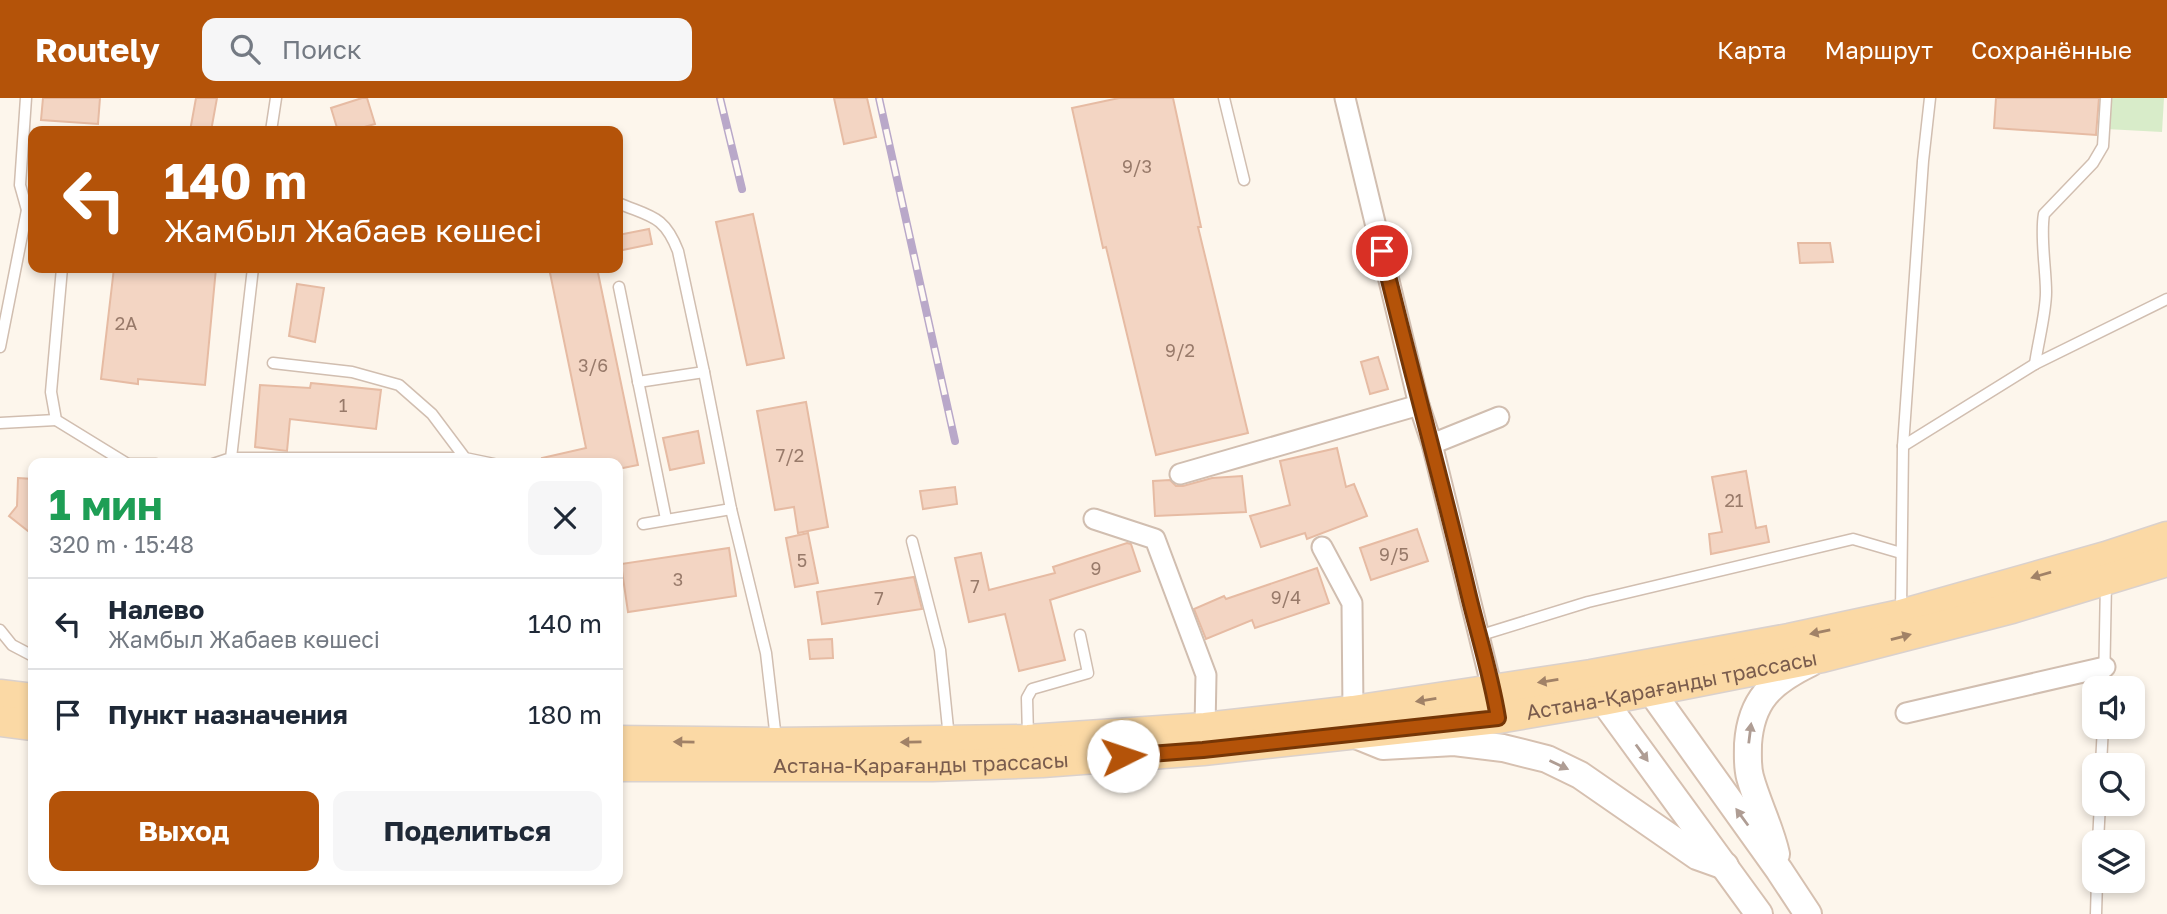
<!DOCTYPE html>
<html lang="ru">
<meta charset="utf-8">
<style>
body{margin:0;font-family:"Golos Text",sans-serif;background:#f6f6f7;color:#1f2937;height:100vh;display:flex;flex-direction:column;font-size:26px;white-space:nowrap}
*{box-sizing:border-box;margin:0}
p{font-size:23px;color:#747a83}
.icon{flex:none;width:38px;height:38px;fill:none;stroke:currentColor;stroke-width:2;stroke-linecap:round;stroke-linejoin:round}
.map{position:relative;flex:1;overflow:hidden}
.side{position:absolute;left:28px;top:360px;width:595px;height:427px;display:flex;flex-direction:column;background:#fff;border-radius:14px;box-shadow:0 4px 10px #0003}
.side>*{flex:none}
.guide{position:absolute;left:28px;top:28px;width:595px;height:147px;border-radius:14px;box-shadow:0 4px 10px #0003;background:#b45309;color:#fff;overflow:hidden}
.buttons{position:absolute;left:2082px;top:578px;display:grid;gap:14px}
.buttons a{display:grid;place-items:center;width:63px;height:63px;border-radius:14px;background:#fff;box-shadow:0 4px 10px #0003;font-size:35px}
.pin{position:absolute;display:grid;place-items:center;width:60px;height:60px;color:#fff;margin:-30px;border:4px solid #fff;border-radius:50%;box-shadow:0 2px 7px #0007}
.me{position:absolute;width:77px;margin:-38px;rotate:86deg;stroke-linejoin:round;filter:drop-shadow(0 0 5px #0008)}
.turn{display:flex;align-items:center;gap:24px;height:147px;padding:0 21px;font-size:32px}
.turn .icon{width:91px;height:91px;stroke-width:2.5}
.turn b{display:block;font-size:49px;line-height:60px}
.round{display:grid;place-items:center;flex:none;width:74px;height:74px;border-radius:14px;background:#f6f6f7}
.headline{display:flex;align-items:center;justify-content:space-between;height:119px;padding:0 21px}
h1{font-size:42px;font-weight:700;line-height:52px;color:#1e9e55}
.button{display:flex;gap:14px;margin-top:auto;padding:14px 21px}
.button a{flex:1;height:80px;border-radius:14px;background:#b45309;color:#fff;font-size:28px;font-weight:700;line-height:80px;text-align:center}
.button a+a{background:#f6f6f7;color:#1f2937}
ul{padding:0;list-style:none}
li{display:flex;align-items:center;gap:21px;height:91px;padding:0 21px;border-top:2px solid #e0e1e3}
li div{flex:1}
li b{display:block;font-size:26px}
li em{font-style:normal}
header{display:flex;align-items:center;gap:42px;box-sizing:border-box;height:98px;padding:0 35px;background:#b45309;color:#fff}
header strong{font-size:33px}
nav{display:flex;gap:38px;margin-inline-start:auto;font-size:24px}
.search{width:490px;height:63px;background:#f6f6f7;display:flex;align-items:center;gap:18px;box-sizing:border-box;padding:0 24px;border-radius:14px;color:#747a83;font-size:26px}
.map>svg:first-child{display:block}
.green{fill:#d8ecc9}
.building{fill:#f3d5c3;stroke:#e6bba3;stroke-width:2}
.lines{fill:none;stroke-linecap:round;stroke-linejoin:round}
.service-casing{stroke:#d1beb0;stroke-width:13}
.minor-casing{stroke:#d1beb0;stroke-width:23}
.secondary-casing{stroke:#d6c0b0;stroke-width:30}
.primary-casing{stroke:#dad1cd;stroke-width:33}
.service{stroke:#fff;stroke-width:10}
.minor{stroke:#fff;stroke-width:19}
.secondary{stroke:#fff;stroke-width:26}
.primary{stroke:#fbd9a5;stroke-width:30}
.rail-casing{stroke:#b9a8c9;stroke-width:8}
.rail{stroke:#fffaf3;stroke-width:5;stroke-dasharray:16;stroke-linecap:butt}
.oneway{fill:#a18267}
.oneway2{fill:#af9d94}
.route-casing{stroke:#753606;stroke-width:18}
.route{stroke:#b45309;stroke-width:12}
.labels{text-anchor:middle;stroke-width:5;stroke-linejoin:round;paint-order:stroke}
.number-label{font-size:18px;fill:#987a6a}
.street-label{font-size:21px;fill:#7a5c4d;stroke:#fffaf3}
</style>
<header>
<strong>Routely</strong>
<div class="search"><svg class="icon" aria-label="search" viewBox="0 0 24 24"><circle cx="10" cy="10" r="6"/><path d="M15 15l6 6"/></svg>Поиск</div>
<nav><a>Карта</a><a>Маршрут</a><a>Сохранённые</a></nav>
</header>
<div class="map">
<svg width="2167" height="816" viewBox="0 0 2167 816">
<rect width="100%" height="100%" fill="#fdf6ec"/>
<!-- green -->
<path class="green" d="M 2108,0 L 2164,0 L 2162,34 L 2106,31 Z"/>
<!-- building -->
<g class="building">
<path d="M 43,0 L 100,0 L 98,26 L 41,22 Z"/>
<path d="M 196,0 L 217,0 L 211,33 L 190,33 Z"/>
<path d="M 362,0 L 367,0 L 375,26 L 350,33 L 338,33 L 331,10 Z"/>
<path d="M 834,0 L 867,0 L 876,39 L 844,46 Z"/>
<path d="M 1119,0 L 1173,0 L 1201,129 L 1198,129 L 1248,335 L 1156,357 L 1106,149 L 1103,150 L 1072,10 Z"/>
<path d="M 1996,0 L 2099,0 L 2096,37 L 1994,30 Z"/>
<path d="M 753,116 L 784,260 L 747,267 L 716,124 Z"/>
<path d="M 649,131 L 652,146 L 618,153 L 618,137 Z"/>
<path d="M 1798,145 L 1830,145 L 1833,164 L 1800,165 Z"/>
<path d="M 114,170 L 216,170 L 205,287 L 138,281 L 138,286 L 101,281 Z"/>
<path d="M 549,170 L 597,170 L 638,367 L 618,371 L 618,366 L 543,366 L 542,360 L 586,350 Z"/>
<path d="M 297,186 L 324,190 L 315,244 L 289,238 Z"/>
<path d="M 1378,259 L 1388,291 L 1370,296 L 1361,264 Z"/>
<path d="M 311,285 L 381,292 L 376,331 L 290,321 L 287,353 L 255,349 L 260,287 L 310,290 Z"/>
<path d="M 806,304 L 828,429 L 798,435 L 794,409 L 775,412 L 757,313 Z"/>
<path d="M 698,333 L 704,365 L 670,372 L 663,340 Z"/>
<path d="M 1337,350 L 1346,389 L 1354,386 L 1367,418 L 1307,441 L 1305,435 L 1261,449 L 1250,418 L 1290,407 L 1280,363 Z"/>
<path d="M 1746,373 L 1756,430 L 1766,428 L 1769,444 L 1711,456 L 1709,436 L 1722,434 L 1712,379 Z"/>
<path d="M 1242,378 L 1246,414 L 1155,418 L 1153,383 L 1170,382 L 1176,388 L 1183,388 L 1212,380 Z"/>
<path d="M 18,380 L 33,381 L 33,437 L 9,418 L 17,408 Z"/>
<path d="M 955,389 L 957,406 L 923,411 L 920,393 Z"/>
<path d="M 1417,431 L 1428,463 L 1371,482 L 1360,450 Z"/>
<path d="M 808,435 L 818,485 L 795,489 L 786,440 Z"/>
<path d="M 1127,445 L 1131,446 L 1140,473 L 1050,502 L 1065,562 L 1019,573 L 1005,516 L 969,524 L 955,460 L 981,455 L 989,492 L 1055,475 L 1053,469 Z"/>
<path d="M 729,450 L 736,498 L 628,514 L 621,466 Z"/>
<path d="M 1317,470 L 1329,505 L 1255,530 L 1252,522 L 1206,541 L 1194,511 L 1224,498 L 1226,501 Z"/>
<path d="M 914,479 L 922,511 L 822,526 L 817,494 Z"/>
<path d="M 832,541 L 833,560 L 810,561 L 808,542 Z"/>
</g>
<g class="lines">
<defs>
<g id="service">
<path d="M 26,0 L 20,87 L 27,112 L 33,115"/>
<path d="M 1224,0 L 1244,82"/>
<path d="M 271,33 L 276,0"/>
<path d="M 618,105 C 651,119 664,117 678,153 L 704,274 L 731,411 L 766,555 L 776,641"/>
<path d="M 62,170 L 51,294 L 56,322 L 126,365"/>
<path d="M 619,189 L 666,421"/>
<path d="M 0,249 L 27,112"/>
<path d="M 273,265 L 352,274 L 399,287 L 432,316 L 465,360 L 494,366"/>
<path d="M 2035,266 C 2038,244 2046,215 2046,194 C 2046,171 2040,138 2044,116 L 2093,65 L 2103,48 L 2106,0"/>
<path d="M 638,284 L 704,274"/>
<path d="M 0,325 L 56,322"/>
<path d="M 1903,348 L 2035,266 L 2167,201"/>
<path d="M 231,360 L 465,360"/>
<path d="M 126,366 L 156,366"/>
<path d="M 213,366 L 231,360 L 253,170"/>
<path d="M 643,426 L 731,411"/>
<path d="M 912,443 L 940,552 L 949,640"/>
<path d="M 1901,513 L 1903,348 L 1923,63 L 1930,0"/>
<path d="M 0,532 L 12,547 L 33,558"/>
<path d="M 1478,538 L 1588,504 L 1853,441 L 1901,455"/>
<path d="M 2104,590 L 2106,484"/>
<path d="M 1028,638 L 1027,600 L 1032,591 L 1088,575 L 1080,537"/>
<path d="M 2101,667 L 2103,628"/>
<path d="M 2098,744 L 2100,705"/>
<path d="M 2096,816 L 2097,782"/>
</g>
<g id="minor">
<path d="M 1345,0 L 1419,307 L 1432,346 L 1495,603"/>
<path d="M 1432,346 L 1499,319"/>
<path d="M 1180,376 L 1419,307"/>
<path d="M 1094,421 L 1155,441 L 1206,577 L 1205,630"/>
<path d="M 1322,449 L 1352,505 L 1353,613"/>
<path d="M 1906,615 L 2105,569"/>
</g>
<g id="secondary">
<path d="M 1641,576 L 1651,593 L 1779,772 L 1808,816"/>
<path d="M 1603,584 L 1603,602 L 1759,816"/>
<path d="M 1351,635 L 1383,648 L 1454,644 L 1503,650 L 1547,661 L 1580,677 L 1697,758 L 1725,768"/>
<path d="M 1776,756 C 1770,729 1757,705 1750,679 C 1747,668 1748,657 1748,646 C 1751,602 1771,584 1810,565"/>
</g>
<g id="primary">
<path d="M 0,597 L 33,601"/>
<path d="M 0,623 L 33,627"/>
<path d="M 618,643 L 776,645 L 1028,642 L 1205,630 L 1353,613 L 1591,577 L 1789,541 L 1901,517 L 2106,459 L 2167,439"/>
<path id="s1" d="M 618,668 L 932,668 L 1042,664 L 1203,652 L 1498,620 L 1603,602 L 1822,559 L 2012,510 L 2167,463"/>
</g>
</defs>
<!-- service casing -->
<use href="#service" class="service-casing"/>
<!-- minor casing -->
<use href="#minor" class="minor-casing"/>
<!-- secondary casing -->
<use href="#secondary" class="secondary-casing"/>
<!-- primary casing -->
<use href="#primary" class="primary-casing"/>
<!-- service -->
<use href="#service" class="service"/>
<!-- minor -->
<use href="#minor" class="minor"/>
<!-- secondary -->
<use href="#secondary" class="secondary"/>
<!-- primary -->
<use href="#primary" class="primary"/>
<defs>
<g id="rail">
<path d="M 720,0 L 742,91"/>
<path d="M 879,0 L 955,343"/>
</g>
</defs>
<!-- rail casing -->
<use href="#rail" class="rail-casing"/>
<!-- rail -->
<use href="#rail" class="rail"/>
</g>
<!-- one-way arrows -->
<defs><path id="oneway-solid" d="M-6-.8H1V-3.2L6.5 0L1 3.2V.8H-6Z" transform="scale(1.75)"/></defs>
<g class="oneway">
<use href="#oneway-solid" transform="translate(2041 477) rotate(164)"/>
<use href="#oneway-solid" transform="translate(1820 534) rotate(168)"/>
<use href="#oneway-solid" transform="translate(1901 539) rotate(-15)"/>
<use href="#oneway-solid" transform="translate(1548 583) rotate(171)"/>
<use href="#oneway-solid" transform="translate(1426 602) rotate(171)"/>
<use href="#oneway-solid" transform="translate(684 644) rotate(-179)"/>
<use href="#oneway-solid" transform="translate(911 644) rotate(179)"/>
</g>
<g class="oneway2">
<use href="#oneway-solid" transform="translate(1750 635) rotate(-83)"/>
<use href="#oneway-solid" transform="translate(1642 655) rotate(54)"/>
<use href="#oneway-solid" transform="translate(1559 667) rotate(25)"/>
<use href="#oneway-solid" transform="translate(1742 719) rotate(-126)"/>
</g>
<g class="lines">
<defs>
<path id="route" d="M 1123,658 L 1203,652 L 1498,620 C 1491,576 1477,533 1467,490 C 1440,377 1409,266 1382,153"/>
</defs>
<!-- route casing -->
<use href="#route" class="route-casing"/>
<!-- route -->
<use href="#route" class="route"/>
</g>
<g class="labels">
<!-- number labels -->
<g class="number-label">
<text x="1137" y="75">9/3</text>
<text x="126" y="232">2А</text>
<text x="1180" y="259">9/2</text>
<text x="593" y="274">3/6</text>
<text x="343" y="314">1</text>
<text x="790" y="364">7/2</text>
<text x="1734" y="409">21</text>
<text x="1394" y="463">9/5</text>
<text x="802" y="469">5</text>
<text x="1096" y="477">9</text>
<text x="678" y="488">3</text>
<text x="975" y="495">7</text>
<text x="1286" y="506">9/4</text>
<text x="879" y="507">7</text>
</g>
<!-- street labels -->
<g class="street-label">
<text dy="7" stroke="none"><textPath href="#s1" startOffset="1059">Астана-Қарағанды трассасы</textPath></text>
<text dy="7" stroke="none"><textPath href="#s1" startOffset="303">Астана-Қарағанды трассасы</textPath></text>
</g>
</g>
</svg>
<div class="buttons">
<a><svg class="icon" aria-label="sound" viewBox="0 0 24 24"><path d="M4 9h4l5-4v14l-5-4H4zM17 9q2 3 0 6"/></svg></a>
<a><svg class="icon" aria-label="search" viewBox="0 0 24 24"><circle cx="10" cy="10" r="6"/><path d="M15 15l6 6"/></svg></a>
<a><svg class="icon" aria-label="layers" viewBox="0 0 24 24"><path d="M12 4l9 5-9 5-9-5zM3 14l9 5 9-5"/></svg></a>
</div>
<div class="pin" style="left:1382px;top:153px;background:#d93025"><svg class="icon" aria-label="arrive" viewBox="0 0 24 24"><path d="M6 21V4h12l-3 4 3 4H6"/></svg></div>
<svg class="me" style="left:1123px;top:658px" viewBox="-20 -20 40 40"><circle r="19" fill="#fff"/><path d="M0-13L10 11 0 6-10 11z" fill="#b45309"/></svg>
<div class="guide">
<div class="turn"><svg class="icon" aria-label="left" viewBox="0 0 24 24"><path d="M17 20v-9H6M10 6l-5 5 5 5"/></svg><div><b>140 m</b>Жамбыл Жабаев көшесі</div></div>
</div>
<section class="side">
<div class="headline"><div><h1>1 мин</h1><p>320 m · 15:48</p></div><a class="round"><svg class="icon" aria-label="close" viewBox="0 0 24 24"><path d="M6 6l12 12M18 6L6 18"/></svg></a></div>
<ul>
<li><svg class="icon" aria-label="left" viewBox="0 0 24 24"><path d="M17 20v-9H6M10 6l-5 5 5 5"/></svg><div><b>Налево</b><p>Жамбыл Жабаев көшесі</p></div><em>140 m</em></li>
<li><svg class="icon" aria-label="arrive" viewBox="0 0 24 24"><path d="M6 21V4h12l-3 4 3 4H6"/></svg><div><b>Пункт назначения</b></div><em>180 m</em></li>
</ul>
<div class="button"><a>Выход</a><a>Поделиться</a></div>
</section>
</div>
